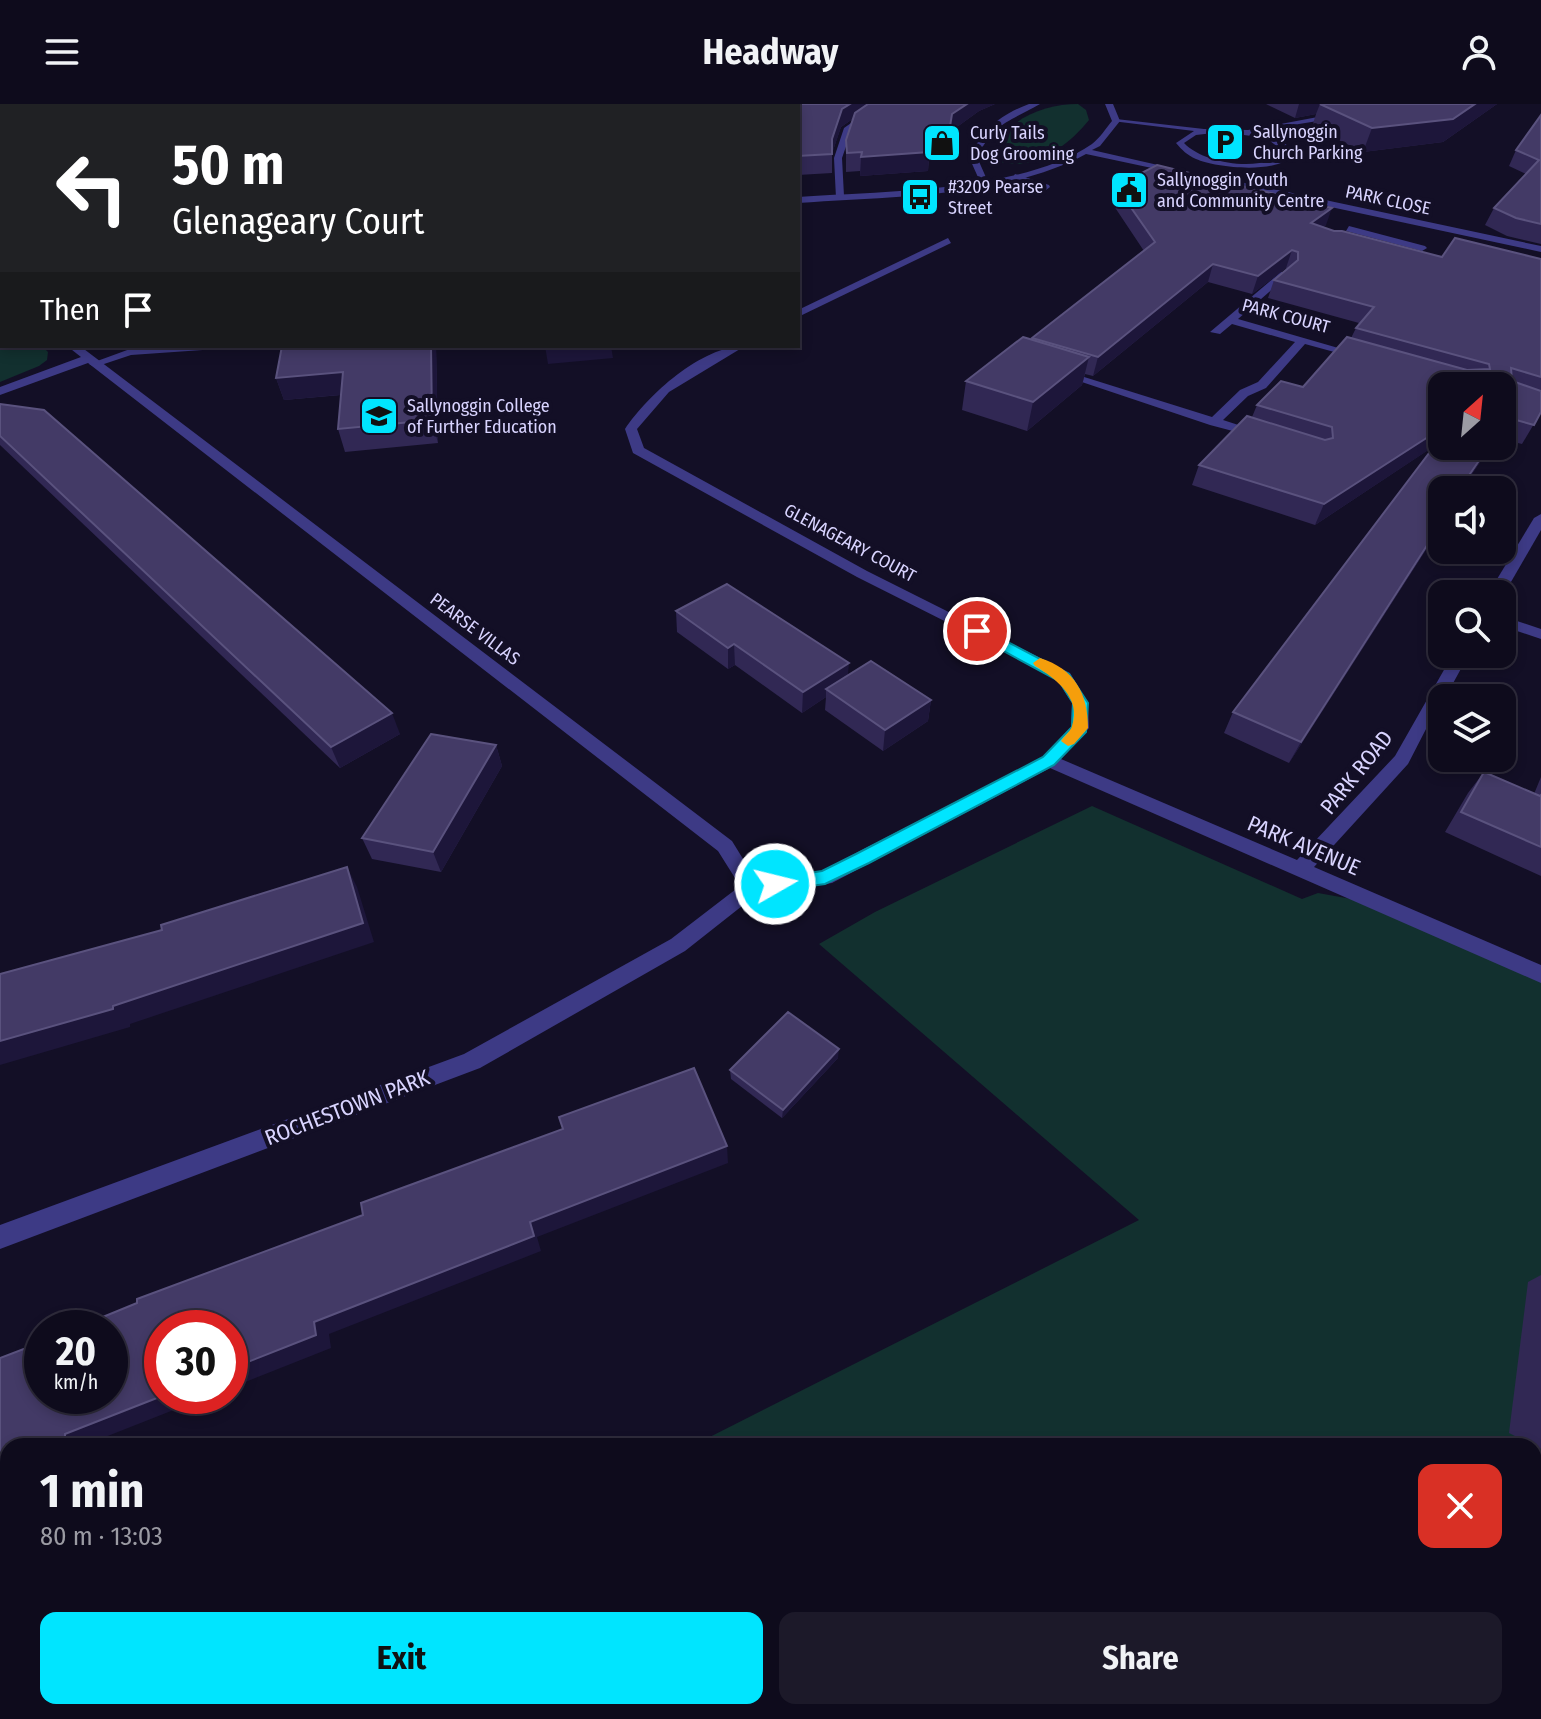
<!DOCTYPE html>
<meta charset="utf-8">
<style>
body{margin:0;font-family:"Fira Sans Condensed",sans-serif;background:#1c1929;color:#f1f3f6;height:100vh;display:flex;flex-direction:column;font-size:30px;white-space:nowrap}
*{box-sizing:border-box;margin:0}
p{font-size:26px;color:#9b9ba3}
.icon{flex:none;width:44px;height:44px;fill:none;stroke:currentColor;stroke-width:2;stroke-linecap:round;stroke-linejoin:round}
.map{position:relative;flex:1;overflow:hidden}
.side{position:absolute;left:0px;top:1334px;width:1542px;height:282px;display:flex;flex-direction:column;background:#0e0b1c;border-radius:24px 24px 0 0;box-shadow:0 4px 12px #0003,0 0 0 2px #2e2b3b}
.side>*{flex:none}
.banner{position:absolute;left:0px;top:0px;width:800px;height:244px;box-shadow:0 4px 12px #0003,0 0 0 2px #2e2b3b;background:#202124;color:#fff;overflow:hidden}
.needle{width:52px;rotate:27deg}
.controls{position:absolute;left:1428px;top:268px;display:grid;gap:16px}
.controls a{display:grid;place-items:center;width:88px;height:88px;border-radius:16px;background:#0e0b1c;box-shadow:0 4px 12px #0003,0 0 0 2px #2e2b3b;font-size:40px}
.speed{position:absolute;left:24px;top:1206px;display:flex;gap:16px;font-size:40px;font-weight:700;text-align:center}
.speed>*{display:grid;place-content:center;width:104px;height:104px;border-radius:50%;background:#0e0b1c;box-shadow:0 4px 12px #0003,0 0 0 2px #2e2b3b;line-height:1}
.speed small{font-size:20px;font-weight:400}
.speed .limit{border:12px solid #d22;background:#fff;color:#111}
.pin{position:absolute;display:grid;place-items:center;width:68px;height:68px;color:#fff;margin:-34px;border:4px solid #fff;border-radius:50%;box-shadow:0 2px 8px #0007}
.me{position:absolute;width:88px;margin:-44px;rotate:82deg;stroke-linejoin:round;filter:drop-shadow(0 0 6px #0008)}
.turn{display:flex;align-items:center;gap:28px;height:168px;padding:0 40px;font-size:36px}
.turn .icon{width:104px;height:104px;stroke-width:2.5}
.turn b{display:block;font-size:56px;line-height:68px}
.then{display:flex;align-items:center;height:76px;padding:0 40px;background:#0003;gap:16px;font-size:30px}
.round{display:grid;place-items:center;flex:none;width:84px;height:84px;border-radius:16px;background:#1c1929}
.overview{display:flex;align-items:center;justify-content:space-between;height:136px;padding:0 40px}
h1{font-size:48px;font-weight:700;line-height:60px}
.primary-button{display:flex;gap:16px;margin-top:auto;padding:16px 40px}
.primary-button a{flex:1;height:92px;border-radius:16px;background:#00e5ff;color:#111;font-size:32px;font-weight:700;line-height:92px;text-align:center}
.primary-button a+a{background:#1c1929;color:#f1f3f6}
header{display:flex;justify-content:space-between;align-items:center;height:104px;padding:0 40px;background:#0e0b1c;font-size:36px;font-weight:700}
.map>svg:first-child{display:block}
.green{fill:#12302f}
.lines{fill:none;stroke-linecap:round;stroke-linejoin:round}
.lane{fill:#3d3a85;fill-rule:evenodd}
.street{fill:#3d3a85;fill-rule:evenodd}
.wall{fill:#312854}
.shaded-wall{fill:#1d163a}
.building{fill:#433a66;stroke:#5a527e;stroke-width:2}
.route{fill:#00e5ff;stroke:#0095a6;stroke-width:2}
.slow{fill:#f59e0b}
.labels{text-anchor:middle;stroke-width:8;stroke-linejoin:round;paint-order:stroke}
.far-poi-label{font-size:18px;fill:#d9d4ff;stroke:#130f26;text-anchor:start}
.far-street-label{font-size:18px;fill:#d9d4ff;stroke:#130f26}
.street-label{font-size:22px;fill:#d9d4ff;stroke:#130f26}
</style>
<header><svg class="icon" aria-label="menu" viewBox="0 0 24 24"><path d="M4 6h16M4 12h16M4 18h16"/></svg>Headway<svg class="icon" aria-label="person" viewBox="0 0 24 24"><circle cx="12" cy="8" r="4"/><path d="M4 21q1-7 8-7t8 7"/></svg></header>
<div class="map">
<svg width="1541" height="1615" viewBox="0 0 1541 1615">
<rect width="100%" height="100%" fill="#130f26"/>
<!-- green -->
<g class="green">
<path d="M 1078,0 L 1086,6 L 1089,16 C 1070,40 1034,68 1001,58 L 996,48 C 1005,14 1046,0 1078,0 Z"/>
<path d="M 0,182 L 2,242 L 42,242 L 48,248 L 47,256 L 39,262 L 0,278 Z"/>
<path d="M 1092,702 L 1302,795 L 1318,789 L 1357,796 L 1541,878 L 1541,1615 L 152,1615 L 166,1608 L 1534,1608 L 1534,1342 L 692,1342 L 1139,1116 L 819,840 L 875,808 Z"/>
</g>
<g class="lines">
<!-- lane -->
<g class="lane">
<path d="M 878,0 L 887,0 L 852,25 L 842,54 L 844,92 L 836,94 L 834,54 L 844,24 Z"/>
<path d="M 1029,0 L 1040,0 C 1009,18 995,18 977,53 L 988,78 L 981,80 L 969,53 C 983,26 999,11 1029,0 Z"/>
<path d="M 1339,9 L 1342,13 L 1256,27 L 1281,35 L 1294,49 C 1282,71 1216,64 1196,55 C 1187,51 1182,46 1176,39 L 1194,27 L 1112,17 L 1116,15 L 1204,25 L 1248,26 ZM 1222,28 L 1266,34 L 1286,49 C 1262,68 1205,61 1184,39 L 1196,31 Z"/>
<path d="M 1015,70 L 1049,81 L 1050,83 L 1046,86 L 1012,75 Z"/>
<path d="M 1349,122 L 1425,142 L 1427,144 L 1422,147 L 1346,127 Z"/>
<path d="M 167,242 L 223,242 L 217,245 L 131,251 L 95,263 L 89,260 L 130,245 Z"/>
</g>
<!-- street -->
<g class="street">
<path d="M 1105,0 L 1113,0 L 1120,17 L 1100,42 L 1092,46 L 1180,66 L 1180,70 L 1086,50 C 1005,94 889,92 798,99 L 798,93 C 881,87 1023,88 1092,40 C 1100,34 1106,24 1112,17 Z"/>
<path d="M 1212,72 L 1541,142 L 1541,148 L 1209,77 Z"/>
<path d="M 948,134 L 951,139 L 798,213 L 798,206 Z"/>
<rect x="0" y="156" width="2" height="6"/>
<path d="M 1281,168 L 1290,170 L 1238,215 L 1366,252 L 1360,255 L 1305,240 L 1266,284 L 1248,292 L 1223,316 L 1263,329 L 1263,335 L 1210,321 L 1055,269 L 1065,267 L 1212,313 L 1240,286 L 1258,278 L 1295,238 L 1232,220 L 1220,230 L 1210,228 Z"/>
<path d="M 67,242 L 80,242 L 732,737 L 756,776 L 821,767 L 1043,653 L 1071,623 L 1072,599 L 1058,577 L 1028,559 L 857,473 L 633,349 L 625,325 C 648,291 701,242 745,242 L 669,288 L 637,325 L 644,344 L 867,467 L 1070,569 L 1088,599 L 1089,624 L 1061,655 L 1297,756 L 1395,652 L 1453,550 L 1469,550 L 1445,594 L 1442,594 L 1408,660 L 1314,763 L 1541,861 L 1541,879 L 1050,664 L 832,779 L 756,791 L 685,847 L 480,964 L 0,1145 L 0,1121 L 464,950 L 671,835 L 740,782 L 718,747 L 88,259 L 0,291 L 0,283 L 81,253 Z"/>
<path d="M 1541,410 L 1541,426 L 1504,490 L 1488,490 L 1534,414 Z"/>
<path d="M 1502,512 L 1541,525 L 1541,535 L 1502,522 Z"/>
</g>
</g>
<!-- wall -->
<g class="wall">
<path d="M 0,0 L 995,0 L 979,7 L 950,28 L 945,54 L 929,53 L 928,67 L 860,72 L 860,67 L 846,68 L 846,36 L 854,14 L 841,23 L 832,49 L 832,69 L 798,71 L 798,2 L 2,2 L 2,128 L 0,129 Z"/>
<path d="M 1266,0 L 1497,0 L 1443,38 L 1363,48 L 1312,23 L 1316,10 L 1295,14 Z"/>
<path d="M 1541,11 L 1541,140 L 1507,132 L 1485,121 L 1494,104 L 1526,70 L 1509,62 L 1516,46 Z"/>
<path d="M 1116,82 L 1326,121 L 1323,123 L 1334,127 L 1442,153 L 1541,155 L 1541,308 L 1522,340 L 1502,335 L 1502,282 L 1442,342 L 1491,342 L 1461,386 L 1442,386 L 1429,441 L 1289,659 L 1224,629 L 1233,608 L 1434,342 L 1315,421 L 1192,381 L 1199,361 L 1252,313 L 1257,301 L 1303,283 L 1351,234 L 1356,224 L 1359,219 L 1268,194 L 1274,176 L 1287,165 L 1286,164 L 1252,190 L 1208,178 L 1093,272 L 1085,270 L 1082,281 L 1027,327 L 962,306 L 966,277 L 1032,236 L 1032,234 L 1144,147 L 1112,99 Z"/>
<path d="M 282,242 L 436,242 L 438,339 L 345,348 L 338,325 L 341,291 L 284,296 L 276,274 Z"/>
<path d="M 0,300 L 400,630 L 340,664 L 0,341 Z"/>
<path d="M 676,507 L 848,571 L 931,596 L 928,617 L 883,647 L 825,606 L 826,593 L 802,609 L 735,561 L 728,565 L 677,528 Z"/>
<path d="M 496,641 L 502,662 L 441,768 L 372,755 L 362,734 Z"/>
<path d="M 1484,668 L 1534,690 L 1541,673 L 1541,772 L 1445,728 L 1468,689 Z"/>
<path d="M 838,954 L 782,1014 L 731,975 L 730,966 Z"/>
<path d="M 1541,1171 L 1541,1345 L 1509,1329 L 1528,1178 Z"/>
</g>
<!-- shaded-wall -->
<g class="shaded-wall">
<path d="M 850,0 L 874,0 L 841,23 L 832,50 L 832,35 L 842,5 Z"/>
<path d="M 967,0 L 995,0 L 979,7 L 950,28 L 945,54 L 952,10 Z"/>
<path d="M 1299,0 L 1367,0 L 1320,0 L 1316,10 L 1295,14 Z"/>
<path d="M 1475,0 L 1497,0 L 1443,38 L 1363,48 L 1372,24 Z"/>
<path d="M 929,48 L 928,67 L 860,72 L 861,53 Z"/>
<path d="M 1332,104 L 1326,121 L 1304,136 L 1311,119 Z"/>
<path d="M 0,108 L 2,108 L 2,128 L 0,129 Z"/>
<path d="M 1292,146 L 1286,164 L 1252,190 L 1258,172 Z"/>
<path d="M 1213,160 L 1208,178 L 1093,272 L 1098,253 Z"/>
<path d="M 431,242 L 436,242 L 438,339 L 432,316 Z"/>
<path d="M 545,242 L 611,242 L 613,254 L 548,260 Z"/>
<path d="M 1089,253 L 1082,281 L 1027,327 L 1033,298 Z"/>
<path d="M 343,268 L 350,290 L 284,296 L 276,274 Z"/>
<path d="M 1442,324 L 1442,337 L 1315,421 L 1324,400 Z"/>
<path d="M 1489,342 L 1491,342 L 1461,386 L 1459,386 Z"/>
<path d="M 1442,419 L 1429,441 L 1289,659 L 1301,638 Z"/>
<path d="M 734,540 L 735,561 L 728,565 L 728,544 Z"/>
<path d="M 849,559 L 847,580 L 826,585 L 826,593 L 802,609 L 803,588 Z"/>
<path d="M 931,596 L 928,617 L 883,647 L 885,626 Z"/>
<path d="M 392,609 L 400,630 L 340,664 L 331,643 Z"/>
<path d="M 496,641 L 502,662 L 441,768 L 433,748 Z"/>
<path d="M 347,763 L 357,783 L 374,838 L 130,920 L 130,923 L 0,961 L 0,937 L 113,902 Z"/>
<path d="M 839,945 L 838,954 L 782,1014 L 783,1006 Z"/>
<path d="M 727,1042 L 728,1059 L 537,1133 L 541,1147 L 329,1230 L 331,1244 L 230,1284 L 230,1265 L 314,1218 L 530,1118 Z"/>
<path d="M 162,1292 L 209,1292 L 90,1339 L 90,1342 L 54,1342 L 65,1330 Z"/>
<path d="M 8,1361 L 8,1381 L 0,1384 L 0,1365 Z"/>
</g>
<!-- building -->
<g class="building">
<path d="M 0,0 L 850,0 L 842,5 L 832,35 L 832,50 L 798,52 L 798,2 L 2,2 L 2,108 L 0,108 Z"/>
<path d="M 868,0 L 967,0 L 952,10 L 948,35 L 930,35 L 929,48 L 861,53 L 862,48 L 847,49 L 846,36 L 855,9 Z"/>
<path d="M 1320,0 L 1475,0 L 1453,15 L 1372,24 Z"/>
<path d="M 1541,11 L 1541,120 L 1516,114 L 1494,104 L 1539,56 L 1516,46 Z"/>
<path d="M 1157,61 L 1332,104 L 1311,119 L 1334,127 L 1342,127 L 1442,153 L 1455,134 L 1541,155 L 1541,273 L 1511,264 L 1512,277 L 1541,287 L 1541,308 L 1534,321 L 1509,314 L 1502,323 L 1502,282 L 1442,282 L 1442,324 L 1324,400 L 1199,361 L 1247,312 L 1325,336 L 1333,334 L 1332,323 L 1257,301 L 1281,277 L 1303,283 L 1347,233 L 1467,266 L 1490,265 L 1489,260 L 1356,224 L 1374,203 L 1274,176 L 1298,156 L 1298,148 L 1292,146 L 1258,172 L 1213,160 L 1098,253 L 1032,234 L 1155,138 L 1116,82 Z"/>
<path d="M 1023,233 L 1089,253 L 1033,298 L 966,277 Z"/>
<path d="M 282,242 L 431,242 L 432,316 L 338,325 L 343,268 L 276,274 Z"/>
<path d="M 0,300 L 44,306 L 392,609 L 331,643 L 0,332 Z"/>
<path d="M 1442,332 L 1442,342 L 1489,342 L 1459,386 L 1442,386 L 1442,418 L 1301,638 L 1233,608 Z"/>
<path d="M 727,480 L 849,559 L 803,588 L 734,540 L 728,544 L 676,507 Z"/>
<path d="M 871,557 L 931,596 L 885,626 L 826,585 Z"/>
<path d="M 431,630 L 496,641 L 433,748 L 362,734 Z"/>
<path d="M 1484,668 L 1540,692 L 1541,691 L 1541,743 L 1461,708 Z"/>
<path d="M 347,763 L 363,819 L 113,902 L 113,905 L 0,937 L 0,870 L 162,826 L 161,821 Z"/>
<path d="M 788,908 L 839,945 L 783,1006 L 730,966 Z"/>
<path d="M 694,964 L 727,1042 L 530,1118 L 534,1132 L 314,1218 L 316,1231 L 230,1265 L 230,1224 L 162,1224 L 162,1292 L 65,1330 L 65,1337 L 54,1342 L 8,1342 L 8,1361 L 0,1365 L 0,1254 L 42,1238 L 42,1292 L 110,1292 L 110,1224 L 76,1224 L 137,1199 L 137,1195 L 363,1111 L 361,1099 L 563,1025 L 559,1013 Z"/>
</g>
<!-- route -->
<path class="route" d="M 977,522 L 1069,570 L 1088,599 L 1086,628 L 1054,661 L 869,759 L 825,780 L 775,787 L 769,785 L 766,780 L 769,775 L 822,767 L 856,750 L 1043,653 L 1072,623 L 1073,599 L 1059,577 L 972,530 L 972,523 Z"/>
<!-- slow -->
<path class="slow" d="M 1040,554 C 1075,565 1088,590 1088,624 L 1074,640 L 1068,642 L 1061,637 C 1064,632 1071,627 1072,622 C 1082,594 1055,574 1035,562 L 1033,559 Z"/>
<!-- icons -->
<defs>
<symbol id="parking-square" viewBox="-11 -11 22 22"><rect x="-9" y="-9" width="18" height="18" rx="4" fill="#00e5ff" stroke="#130f26"/><path d="M-3.5-5.5H1a3.5 3.5 0 0 1 0 7H-1V5.5H-3.5ZM-1-3.4V-.6H.8a1.4 1.4 0 0 0 0-2.8Z" fill="#111"/></symbol>
<symbol id="shop-square" viewBox="-11 -11 22 22"><rect x="-9" y="-9" width="18" height="18" rx="4" fill="#00e5ff" stroke="#130f26"/><path d="M-5-2.5h2.3a2.7 3.5 0 0 1 5.4 0H5L5.5 6h-11ZM-1.5-2.5h3a1.5 2.3 0 0 0-3 0Z" fill="#111"/></symbol>
<symbol id="civic-square" viewBox="-11 -11 22 22"><rect x="-9" y="-9" width="18" height="18" rx="4" fill="#00e5ff" stroke="#130f26"/><path d="M-.6-6.5H3V-4.5H.6V-3L4-1V1h2V6H-6V1h2V-1L-.6-3ZM-1.2 2.5V6h2.4V2.5Z" fill="#111"/></symbol>
<symbol id="bus-square" viewBox="-11 -11 22 22"><rect x="-9" y="-9" width="18" height="18" rx="4" fill="#00e5ff" stroke="#130f26"/><path d="M-5-6H5V4H4V6H2V4H-2V6H-4V4H-5ZM-3.5-4V0h7V-4ZM-3.5 1.2v1.5H-2V1.2ZM2 1.2v1.5H3.5V1.2Z" fill="#111"/></symbol>
<symbol id="university-square" viewBox="-11 -11 22 22"><rect x="-9" y="-9" width="18" height="18" rx="4" fill="#00e5ff" stroke="#130f26"/><path d="M0-5L7-2L0 1L-7-2ZM-4 1L0 2.5L4 1V4Q0 6-4 4Z" fill="#111"/></symbol>
</defs>
<g fill-rule="evenodd">
<use href="#parking-square" x="1203" y="16" width="44" height="44"/>
<use href="#shop-square" x="920" y="17" width="44" height="44"/>
<use href="#civic-square" x="1107" y="64" width="44" height="44"/>
<use href="#bus-square" x="898" y="71" width="44" height="44"/>
<use href="#university-square" x="357" y="290" width="44" height="44"/>
</g>
<g class="labels">
<!-- far-poi labels -->
<g class="far-poi-label">
<text x="1253" y="34">Sallynoggin<tspan x="1253" dy="21">Church Parking</tspan></text>
<text x="970" y="35">Curly Tails<tspan x="970" dy="21">Dog Grooming</tspan></text>
<text x="1157" y="82">Sallynoggin Youth<tspan x="1157" dy="21">and Community Centre</tspan></text>
<text x="948" y="89">#3209 Pearse<tspan x="948" dy="21">Street</tspan></text>
<text x="407" y="308">Sallynoggin College<tspan x="407" dy="21">of Further Education</tspan></text>
</g>
<!-- far-street labels -->
<g class="far-street-label">
<text transform="translate(1388 96) rotate(12)" y="6">PARK CLOSE</text>
<text transform="translate(1286 212) rotate(15)" y="6">PARK COURT</text>
<text transform="translate(850 439) rotate(28)" y="6">GLENAGEARY COURT</text>
<text transform="translate(475 525) rotate(37)" y="6">PEARSE VILLAS</text>
</g>
<!-- street labels -->
<g class="street-label">
<text transform="translate(1356 668) rotate(-51)" y="8">PARK ROAD</text>
<text transform="translate(1304 741) rotate(23)" y="8">PARK AVENUE</text>
<text transform="translate(347 1003) rotate(-21)" y="8">ROCHESTOWN PARK</text>
</g>
</g>
</svg>
<div class="controls">
<a><svg class="needle" viewBox="-14 -14 28 28"><path d="M0-13l5 13h-10z" fill="#e53935"/><path d="M0 13l5-13h-10z" fill="#9b9ba3"/></svg></a>
<a><svg class="icon" aria-label="sound" viewBox="0 0 24 24"><path d="M4 9h4l5-4v14l-5-4H4zM17 9q2 3 0 6"/></svg></a>
<a><svg class="icon" aria-label="search" viewBox="0 0 24 24"><circle cx="10" cy="10" r="6"/><path d="M15 15l6 6"/></svg></a>
<a><svg class="icon" aria-label="layers" viewBox="0 0 24 24"><path d="M12 4l9 5-9 5-9-5zM3 14l9 5 9-5"/></svg></a>
</div>
<div class="speed"><div>20<small>km/h</small></div><div class="limit">30</div></div>
<div class="pin" style="left:977px;top:527px;background:#d93025"><svg class="icon" aria-label="arrive" viewBox="0 0 24 24"><path d="M6 21V4h12l-3 4 3 4H6"/></svg></div>
<svg class="me" style="left:775px;top:780px" viewBox="-20 -20 40 40"><circle r="17" fill="#00e5ff" stroke="#fff" stroke-width="3"/><path d="M0-11L8 9 0 5-8 9z" fill="#fff"/></svg>
<div class="banner">
<div class="turn"><svg class="icon" aria-label="left" viewBox="0 0 24 24"><path d="M17 20v-9H6M10 6l-5 5 5 5"/></svg><div><b>50 m</b>Glenageary Court</div></div>
<div class="then">Then<svg class="icon" aria-label="arrive" viewBox="0 0 24 24"><path d="M6 21V4h12l-3 4 3 4H6"/></svg></div>
</div>
<section class="side">
<div class="overview"><div><h1>1 min</h1><p>80 m · 13:03</p></div><a class="round" style="background:#d93025;color:#fff"><svg class="icon" aria-label="close" viewBox="0 0 24 24"><path d="M6 6l12 12M18 6L6 18"/></svg></a></div>
<div class="primary-button"><a>Exit</a><a>Share</a></div>
</section>
</div>
